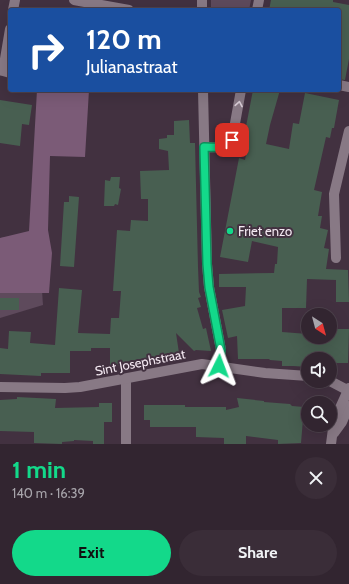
<!DOCTYPE html>
<meta charset="utf-8">
<style>
body{margin:0;font-family:Cabin,sans-serif;background:#3a2d38;color:#f1f3f6;height:100vh;display:flex;flex-direction:column;font-size:15px;white-space:nowrap}
*{box-sizing:border-box;margin:0}
p{font-size:13px;color:#a8a5ab}
.icon{flex:none;width:22px;height:22px;fill:none;stroke:currentColor;stroke-width:2;stroke-linecap:round;stroke-linejoin:round}
.map{position:relative;height:444px;overflow:hidden}
.sheet{display:flex;flex-direction:column;background:#322530;flex:1}
.sheet>*{flex:none}
.banner{position:absolute;left:8px;top:8px;width:333px;height:84px;border-radius:4px;box-shadow:0 4px 16px #0002,0 0 0 1px #4d424c;background:#1a4fa0;color:#fff;overflow:hidden}
.needle{width:26px;rotate:144deg}
.fabs{position:absolute;left:301px;top:308px;display:grid;gap:8px}
.fabs a{display:grid;place-items:center;width:36px;height:36px;border-radius:50%;background:#322530;box-shadow:0 4px 16px #0002,0 0 0 1px #4d424c;font-size:20px}
.pin{position:absolute;display:grid;place-items:center;width:34px;height:34px;color:#fff;margin:-17px;border-radius:8px;box-shadow:0 2px 6px #0006}
.me{position:absolute;width:44px;margin:-22px;rotate:3deg;stroke-linejoin:round;filter:drop-shadow(0 0 3px #0008)}
.turn{display:flex;align-items:center;gap:14px;height:84px;padding:0 12px;font-size:18px}
.turn .icon{width:52px;height:52px;stroke-width:2.5}
.turn b{display:block;font-size:28px;line-height:34px}
.round{display:grid;place-items:center;flex:none;width:42px;height:42px;border-radius:21px;background:#3a2d38}
.headline{display:flex;align-items:center;justify-content:space-between;height:68px;padding:0 12px}
h1{font-size:24px;font-weight:700;line-height:30px;color:#13d98a}
.button{display:flex;gap:8px;margin-top:auto;padding:8px 12px}
.button a{flex:1;height:46px;border-radius:24px;background:#13d98a;color:#111;font-size:16px;font-weight:700;line-height:46px;text-align:center}
.button a+a{background:#3a2d38;color:#f1f3f6}
.map>svg:first-child{display:block}
.green{fill:#5e4a5c}
.forest{fill:#7b5b77}
.building{fill:#485f51}
.lines{fill:none;stroke-linecap:round;stroke-linejoin:round}
.minor{stroke:#887985;stroke-width:10}
.oneway{stroke:#d8ccd6}
.route-casing{stroke:#0c8d5a;stroke-width:10}
.route{stroke:#13d98a;stroke-width:7}
.poi-dot{fill:#13d98a;stroke:#423140;stroke-width:1.5}
.labels{text-anchor:middle;stroke-width:4;stroke-linejoin:round;paint-order:stroke}
.poi-label{font-size:13px;fill:#f3e8f1;stroke:#423140;text-anchor:start}
.street-label{font-size:13px;fill:#f3e8f1;stroke:#423140}
</style>
<div class="map">
<svg width="349" height="444" viewBox="0 0 349 444">
<rect width="100%" height="100%" fill="#423140"/>
<!-- green -->
<g class="green">
<path d="M 211,0 L 251,0 L 249,10 L 211,10 Z"/>
<path d="M 38,233 L 43,305 L 0,318 L 0,238 Z"/>
</g>
<!-- forest -->
<path class="forest" d="M 37,90 L 89,90 L 85,157 L 50,156 L 48,230 L 52,253 L 49,293 L 0,293 L 0,238 L 29,231 Z"/>
<!-- building -->
<g class="building">
<path d="M 271,0 L 333,0 L 333,2 L 349,5 L 349,59 L 345,80 L 339,79 L 339,10 L 307,10 L 292,7 L 291,10 L 269,10 Z"/>
<path d="M 253,90 L 280,90 L 270,125 L 266,144 L 289,149 L 293,123 L 299,124 L 305,93 L 339,100 L 334,128 L 332,128 L 330,138 L 326,137 L 314,190 L 322,192 L 318,216 L 322,216 L 320,228 L 328,230 L 324,248 L 329,249 L 326,269 L 348,270 L 349,302 L 336,302 L 336,280 L 307,279 L 306,308 L 282,308 L 282,332 L 308,334 L 308,340 L 327,340 L 327,337 L 330,337 L 330,329 L 349,329 L 348,363 L 330,363 L 330,359 L 308,359 L 308,367 L 293,366 L 282,366 L 282,361 L 270,360 L 269,359 L 238,359 L 237,336 L 228,338 L 222,310 L 245,306 L 246,287 L 219,287 L 219,274 L 274,273 L 275,264 L 277,264 L 278,247 L 252,241 L 248,262 L 220,257 L 239,158 L 245,160 L 249,138 L 244,137 Z"/>
<path d="M 0,100 L 32,105 L 29,125 L 22,124 L 20,146 L 0,143 Z"/>
<path d="M 189,120 L 190,143 L 195,143 L 198,267 L 199,292 L 201,297 L 198,298 L 201,307 L 197,308 L 203,329 L 206,328 L 211,351 L 196,350 L 194,351 L 176,333 L 179,353 L 119,363 L 119,366 L 110,366 L 110,348 L 91,348 L 91,351 L 70,351 L 70,373 L 41,373 L 41,376 L 0,374 L 0,348 L 8,349 L 9,331 L 31,332 L 30,343 L 55,345 L 59,288 L 82,290 L 78,333 L 110,334 L 111,318 L 119,318 L 121,291 L 113,291 L 117,230 L 130,231 L 131,220 L 148,221 L 148,199 L 141,199 L 140,171 L 169,170 L 168,151 L 159,149 L 159,139 L 167,138 L 167,135 L 174,135 L 174,121 Z"/>
<path d="M 111,177 L 120,177 L 119,188 L 121,189 L 118,205 L 115,204 L 114,206 L 104,206 L 105,180 L 110,181 Z"/>
<path d="M 69,196 L 79,197 L 74,267 L 60,266 L 64,202 L 69,202 Z"/>
<rect x="0" y="298" width="19" height="12"/>
<path d="M 17,397 L 56,399 L 55,408 L 99,407 L 99,403 L 112,403 L 112,422 L 104,422 L 104,444 L 93,444 L 93,441 L 74,440 L 74,441 L 62,442 L 62,444 L 34,443 L 34,432 L 0,431 L 0,400 L 17,399 Z"/>
<path d="M 237,398 L 264,401 L 264,402 L 290,404 L 292,406 L 304,407 L 301,443 L 278,444 L 278,440 L 246,436 L 246,444 L 224,444 L 224,438 L 196,437 L 196,427 L 150,427 L 150,420 L 144,420 L 144,405 L 185,405 L 185,407 L 226,407 L 226,410 L 239,407 Z"/>
</g>
<g class="lines">
<!-- minor -->
<g class="minor">
<path d="M 74,0 L 129,10"/>
<path d="M 13,10 L 15,0"/>
<path d="M 202,10 L 202,0"/>
<path d="M 257,10 L 259,0"/>
<path d="M 10,29 L 3,71 L 10,73"/>
<path d="M 339,85 L 349,87"/>
<path d="M 203,90 L 207,264 L 209,287 L 221,350 L 219,366"/>
<path d="M 204,147 C 215,147 226,150 232,140 L 241,90"/>
<path d="M 336,258 L 334,194 L 349,131"/>
<path d="M 126,379 L 126,444"/>
<path d="M 330,381 L 349,391"/>
<path d="M 0,387 L 65,388 L 80,387 L 202,364 L 265,373 L 308,376"/>
<path d="M 334,433 L 342,422 L 349,406"/>
<path d="M 331,444 L 334,421 L 349,388"/>
</g>
</g>
<!-- one-way arrows -->
<defs><path id="oneway-chevron" d="M-2-3.5L2.5 0L-2 3.5" fill="none" stroke-width="1.6" stroke-linecap="round" stroke-linejoin="round"/></defs>
<use class="oneway" href="#oneway-chevron" transform="translate(239 104) rotate(-80)"/>
<g class="lines">
<defs>
<path id="route" d="M 219,366 L 221,350 L 209,287 L 207,264 L 204,147 C 215,147 226,150 232,140"/>
</defs>
<!-- route casing -->
<use href="#route" class="route-casing"/>
<!-- route -->
<use href="#route" class="route"/>
</g>
<!-- markers -->
<circle class="poi-dot" cx="230" cy="231" r="4"/>
<g class="labels">
<!-- poi labels -->
<g class="poi-label">
<text x="238" y="236">Friet enzo</text>
</g>
<!-- street labels -->
<g class="street-label">
<text transform="translate(140 362) rotate(-11)" y="5">Sint Josephstraat</text>
</g>
</g>
</svg>
<div class="fabs">
<a><svg class="needle" viewBox="-14 -14 28 28"><path d="M0-13l5 13h-10z" fill="#e53935"/><path d="M0 13l5-13h-10z" fill="#a8a5ab"/></svg></a>
<a><svg class="icon" aria-label="sound" viewBox="0 0 24 24"><path d="M4 9h4l5-4v14l-5-4H4zM17 9q2 3 0 6"/></svg></a>
<a><svg class="icon" aria-label="search" viewBox="0 0 24 24"><circle cx="10" cy="10" r="6"/><path d="M15 15l6 6"/></svg></a>
</div>
<div class="pin" style="left:232px;top:140px;background:#d93025"><svg class="icon" aria-label="arrive" viewBox="0 0 24 24"><path d="M6 21V4h12l-3 4 3 4H6"/></svg></div>
<svg class="me" style="left:219px;top:366px" viewBox="-20 -20 40 40"><path d="M0-17L14 15 0 8-14 15z" fill="#13d98a" stroke="#fff" stroke-width="4"/></svg>
<div class="banner">
<div class="turn"><svg class="icon" aria-label="right" viewBox="0 0 24 24"><path d="M7 20v-9h11M14 6l5 5-5 5"/></svg><div><b>120 m</b>Julianastraat</div></div>
</div>
</div>
<section class="sheet">
<div class="headline"><div><h1>1 min</h1><p>140 m · 16:39</p></div><a class="round"><svg class="icon" aria-label="close" viewBox="0 0 24 24"><path d="M6 6l12 12M18 6L6 18"/></svg></a></div>
<div class="button"><a>Exit</a><a>Share</a></div>
</section>
